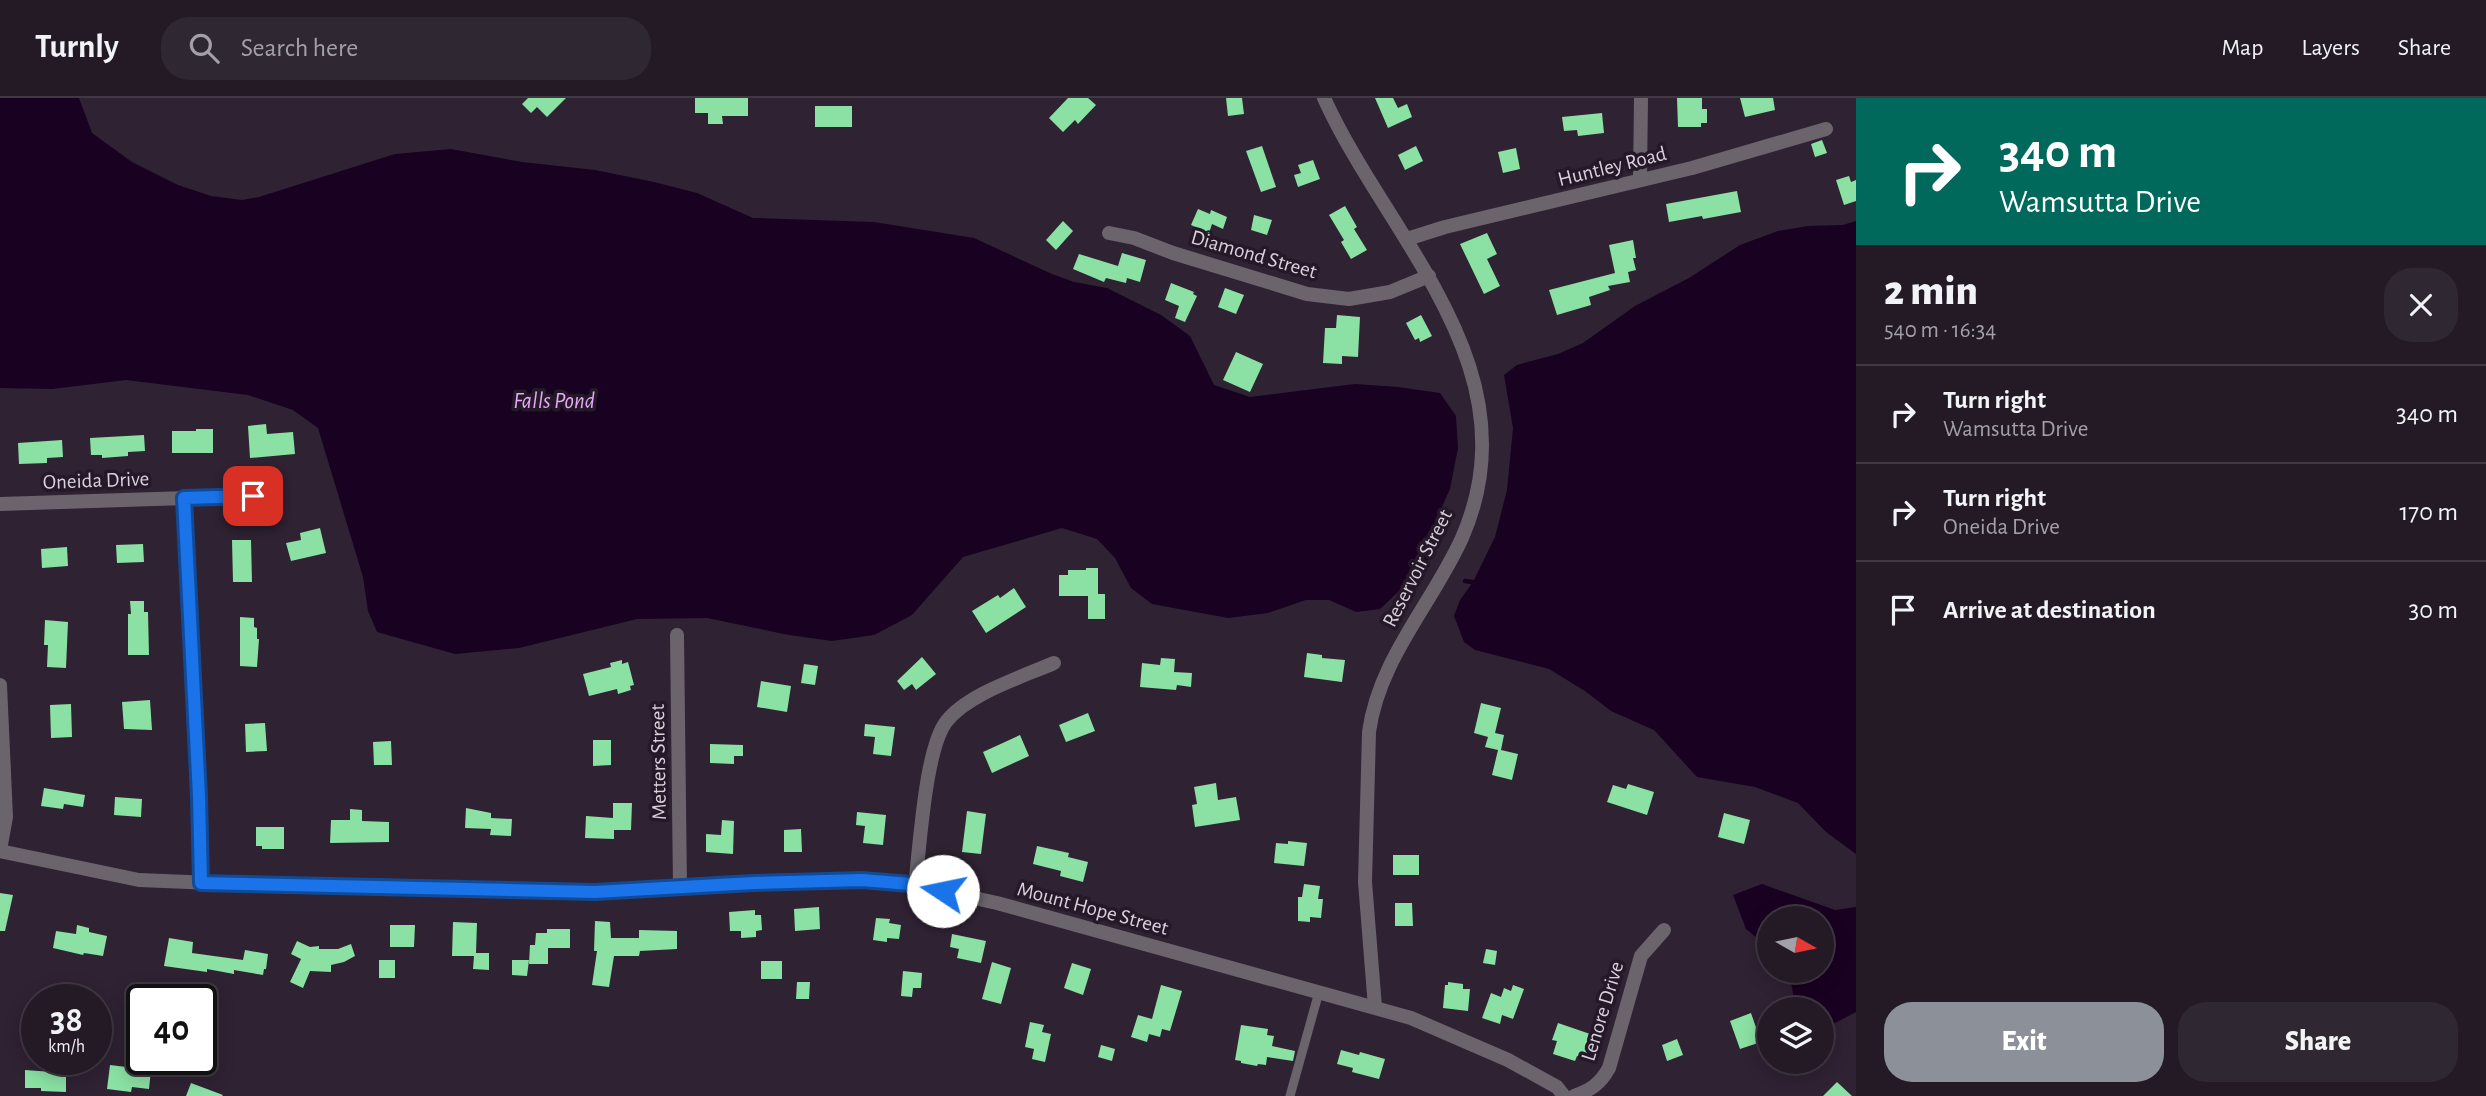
<!DOCTYPE html>
<meta charset="utf-8">
<style>
body{margin:0;font-family:"Alegreya Sans",sans-serif;background:#2f2732;color:#f1f3f6;height:100vh;display:flex;flex-direction:column;font-size:26px;white-space:nowrap}
*{box-sizing:border-box;margin:0}
p{font-size:23px;color:#a3a1a7}
.icon{flex:none;width:38px;height:38px;fill:none;stroke:currentColor;stroke-width:2;stroke-linecap:round;stroke-linejoin:round}
.map{position:relative;flex:1;overflow:hidden}
.drawer{display:flex;flex-direction:column;background:#231a26;width:630px}
.drawer>*{flex:none}
.banner{background:#00695c;color:#fff;overflow:hidden}
.needle{width:46px;rotate:99deg}
.controls{position:absolute;left:1757px;top:808px;display:grid;gap:14px}
.controls a{display:grid;place-items:center;width:77px;height:77px;border-radius:50%;background:#231a26;box-shadow:0 4px 18px #0003,0 0 0 2px #403843;font-size:35px}
.speed{position:absolute;left:21px;top:886px;display:flex;gap:14px;font-size:35px;font-weight:700;text-align:center}
.speed>*{display:grid;place-content:center;width:91px;height:91px;border-radius:50%;background:#231a26;box-shadow:0 4px 18px #0003,0 0 0 2px #403843;line-height:1}
.speed small{font-size:18px;font-weight:400}
.speed .limit{border:4px solid #111;border-radius:10px;background:#fff;color:#111}
.pin{position:absolute;display:grid;place-items:center;width:60px;height:60px;color:#fff;margin:-30px;border-radius:14px;box-shadow:0 4px 10px #0006}
.me{position:absolute;width:77px;margin:-38px;rotate:281deg;stroke-linejoin:round;filter:drop-shadow(0 0 5px #0008)}
.turn{display:flex;align-items:center;gap:24px;height:147px;padding:0 28px;font-size:32px}
.turn .icon{width:91px;height:91px;stroke-width:2.5}
.turn b{display:block;font-size:49px;line-height:60px}
.round{display:grid;place-items:center;flex:none;width:74px;height:74px;border-radius:28px;background:#2f2732}
.summary{display:flex;align-items:center;justify-content:space-between;height:119px;padding:0 28px}
h1{font-size:42px;font-weight:800;line-height:52px}
.primary-button{display:flex;gap:14px;margin-top:auto;padding:14px 28px}
.primary-button a{flex:1;height:80px;border-radius:28px;background:#8c9099;color:#fff;font-size:28px;font-weight:800;line-height:80px;text-align:center}
.primary-button a+a{background:#2f2732;color:#f1f3f6}
ul{padding:0;list-style:none}
li{display:flex;align-items:center;gap:21px;height:98px;padding:0 28px;border-top:2px solid #403843}
li div{flex:1}
li b{display:block;font-size:26px}
li em{font-style:normal}
header{display:flex;align-items:center;gap:42px;box-sizing:border-box;height:98px;padding:0 35px;background:#231a26;border-bottom:2px solid #403843}
header strong{font-size:33px}
nav{display:flex;gap:38px;margin-inline-start:auto;font-size:24px}
.search{width:490px;height:63px;background:#2f2732;display:flex;align-items:center;gap:18px;box-sizing:border-box;padding:0 24px;border-radius:28px;color:#a3a1a7;font-size:26px}
main{display:flex;flex:1;min-height:0}
.map>svg:first-child{display:block}
.water{fill:#190121}
.lines{fill:none;stroke-linecap:round;stroke-linejoin:round}
.stream{stroke:#190121;stroke-width:4.5}
.building{fill:#8ae1a3}
.service{stroke:#6b646d;stroke-width:9}
.minor{stroke:#6b646d;stroke-width:14}
.tertiary{stroke:#6b646d;stroke-width:14}
.route-casing{stroke:#114b97;stroke-width:18}
.route{stroke:#1a73e8;stroke-width:12}
.labels{text-anchor:middle;stroke-width:7;stroke-linejoin:round;paint-order:stroke}
.street-label{font-size:21px;fill:#d9d1dc;stroke:#251929}
.water-label{font-size:23px;font-style:italic;fill:#e4aaf6;stroke:#251929}
</style>
<header>
<strong>Turnly</strong>
<div class="search"><svg class="icon" aria-label="search" viewBox="0 0 24 24"><circle cx="10" cy="10" r="6"/><path d="M15 15l6 6"/></svg>Search here</div>
<nav><a>Map</a><a>Layers</a><a>Share</a></nav>
</header>
<main>
<div class="map">
<svg width="1856" height="998" viewBox="0 0 1856 998">
<rect width="100%" height="100%" fill="#2f2233"/>
<!-- water -->
<g class="water">
<path d="M 0,0 L 79,0 L 92,35 L 132,64 L 178,87 L 211,98 L 242,102 L 259,99 L 395,56 L 451,51 L 522,64 L 595,72 L 654,84 L 697,95 L 753,120 L 874,124 L 974,140 L 1052,176 L 1074,184 L 1107,190 L 1161,217 L 1190,238 L 1214,287 L 1250,299 L 1355,286 L 1398,289 L 1440,295 L 1456,318 L 1458,350 L 1450,391 L 1417,464 L 1398,494 L 1380,511 L 1356,514 L 1329,502 L 1306,502 L 1268,515 L 1228,520 L 1152,506 L 1131,490 L 1115,460 L 1097,441 L 1062,430 L 963,459 L 912,517 L 874,537 L 832,543 L 789,537 L 707,520 L 637,521 L 519,550 L 455,556 L 377,534 L 368,513 L 363,479 L 318,330 L 293,312 L 248,297 L 126,282 L 52,291 L 0,290 Z"/>
<path d="M 1856,123 L 1856,756 L 1826,734 L 1798,705 L 1755,689 L 1697,679 L 1654,632 L 1611,613 L 1585,593 L 1549,571 L 1475,552 L 1464,544 L 1454,518 L 1460,502 L 1473,484 L 1495,439 L 1507,392 L 1513,330 L 1504,277 L 1517,267 L 1558,256 L 1583,245 L 1635,208 L 1689,180 L 1740,147 L 1778,133 L 1808,128 L 1843,127 Z"/>
<path d="M 1762,786 L 1835,812 L 1856,809 L 1856,914 L 1831,927 L 1822,925 L 1822,912 L 1796,912 L 1789,873 L 1822,873 L 1822,821 L 1769,821 L 1769,850 L 1746,831 L 1733,797 Z"/>
</g>
<g class="lines">
<!-- stream -->
<g class="stream">
<path d="M 1415,458 L 1426,461"/>
<path d="M 1465,483 L 1478,485"/>
</g>
</g>
<!-- building -->
<g class="building">
<path d="M 528,0 L 566,0 L 547,19 L 537,9 L 531,15 L 522,6 Z"/>
<path d="M 695,0 L 748,0 L 748,18 L 722,18 L 723,26 L 708,26 L 708,15 L 695,15 Z"/>
<path d="M 1068,0 L 1088,0 L 1096,7 L 1078,26 L 1075,22 L 1063,34 L 1049,20 Z"/>
<path d="M 1226,0 L 1242,0 L 1244,16 L 1228,18 Z"/>
<path d="M 1375,0 L 1393,0 L 1398,10 L 1407,6 L 1412,19 L 1388,30 Z"/>
<path d="M 1677,0 L 1702,0 L 1702,11 L 1707,11 L 1707,25 L 1701,25 L 1701,29 L 1678,29 Z"/>
<path d="M 1740,0 L 1773,0 L 1775,12 L 1745,19 Z"/>
<rect x="815" y="8" width="37" height="21"/>
<path d="M 1602,15 L 1604,35 L 1578,38 L 1577,32 L 1564,33 L 1562,19 Z"/>
<path d="M 1822,42 L 1827,55 L 1815,59 L 1811,46 Z"/>
<path d="M 1262,48 L 1276,89 L 1261,94 L 1246,53 Z"/>
<path d="M 1416,48 L 1423,63 L 1405,72 L 1398,57 Z"/>
<path d="M 1516,50 L 1520,71 L 1503,75 L 1498,54 Z"/>
<path d="M 1313,62 L 1320,81 L 1298,89 L 1294,77 L 1301,75 L 1298,67 Z"/>
<path d="M 1849,78 L 1851,84 L 1856,82 L 1856,103 L 1844,107 L 1836,82 Z"/>
<path d="M 1737,93 L 1741,114 L 1703,121 L 1702,118 L 1669,124 L 1666,106 Z"/>
<path d="M 1345,108 L 1357,129 L 1354,131 L 1367,152 L 1351,161 L 1341,144 L 1344,142 L 1329,117 Z"/>
<path d="M 1198,111 L 1210,116 L 1211,112 L 1227,119 L 1223,131 L 1212,126 L 1209,135 L 1191,127 Z"/>
<path d="M 1254,117 L 1272,122 L 1267,137 L 1251,132 Z"/>
<path d="M 1063,123 L 1073,133 L 1056,152 L 1046,142 Z"/>
<path d="M 1487,135 L 1497,156 L 1487,161 L 1500,188 L 1484,196 L 1460,146 Z"/>
<path d="M 1633,142 L 1636,160 L 1633,160 L 1636,172 L 1628,174 L 1630,184 L 1608,188 L 1610,192 L 1589,199 L 1591,207 L 1557,217 L 1549,192 L 1615,175 L 1609,147 Z"/>
<path d="M 1122,155 L 1146,162 L 1140,184 L 1127,180 L 1126,185 L 1106,180 L 1104,184 L 1073,171 L 1079,156 L 1118,168 Z"/>
<path d="M 1171,185 L 1194,194 L 1193,196 L 1197,198 L 1185,224 L 1175,220 L 1179,208 L 1165,202 Z"/>
<path d="M 1225,190 L 1244,197 L 1236,216 L 1218,209 Z"/>
<path d="M 1337,217 L 1360,219 L 1358,259 L 1342,258 L 1342,266 L 1323,265 L 1325,230 L 1336,230 Z"/>
<path d="M 1421,217 L 1432,238 L 1420,244 L 1419,240 L 1415,242 L 1406,225 Z"/>
<path d="M 1236,254 L 1263,266 L 1250,294 L 1223,282 Z"/>
<path d="M 266,326 L 267,336 L 293,334 L 295,356 L 250,360 L 248,328 Z"/>
<path d="M 196,331 L 213,331 L 213,355 L 172,355 L 172,333 L 196,333 Z"/>
<path d="M 144,337 L 145,353 L 128,354 L 128,358 L 102,360 L 102,357 L 91,357 L 90,340 Z"/>
<path d="M 62,342 L 63,359 L 47,360 L 47,365 L 19,366 L 18,345 Z"/>
<path d="M 320,430 L 326,455 L 291,463 L 286,445 L 301,442 L 300,435 Z"/>
<path d="M 232,442 L 251,442 L 252,484 L 233,484 Z"/>
<path d="M 143,446 L 144,464 L 117,465 L 116,447 Z"/>
<path d="M 67,449 L 68,468 L 42,470 L 41,451 Z"/>
<path d="M 1086,470 L 1098,470 L 1098,496 L 1105,496 L 1105,521 L 1088,521 L 1088,498 L 1059,498 L 1059,477 L 1068,477 L 1068,472 L 1086,472 Z"/>
<path d="M 1014,490 L 1026,509 L 986,535 L 972,513 L 998,497 L 1000,500 Z"/>
<path d="M 130,503 L 144,503 L 144,514 L 148,514 L 149,557 L 128,557 L 128,516 L 131,516 Z"/>
<path d="M 240,519 L 254,520 L 254,529 L 257,530 L 257,541 L 259,541 L 257,569 L 240,568 Z"/>
<path d="M 45,522 L 68,524 L 66,570 L 47,569 L 48,547 L 44,547 Z"/>
<path d="M 1307,555 L 1322,557 L 1322,560 L 1345,562 L 1342,584 L 1304,579 Z"/>
<path d="M 922,559 L 936,576 L 916,592 L 912,586 L 904,592 L 897,583 Z"/>
<path d="M 1161,560 L 1175,561 L 1174,574 L 1192,575 L 1191,589 L 1177,587 L 1176,592 L 1140,589 L 1142,565 L 1160,567 Z"/>
<path d="M 622,562 L 622,566 L 628,564 L 634,587 L 630,588 L 631,592 L 618,596 L 617,591 L 589,598 L 583,576 L 611,569 L 610,565 Z"/>
<path d="M 804,566 L 818,568 L 815,587 L 801,585 Z"/>
<path d="M 761,583 L 791,588 L 787,614 L 757,609 Z"/>
<path d="M 150,602 L 152,632 L 124,631 L 122,604 Z"/>
<path d="M 1481,605 L 1501,610 L 1495,635 L 1504,637 L 1501,652 L 1518,656 L 1512,682 L 1492,677 L 1498,652 L 1485,649 L 1488,639 L 1474,635 Z"/>
<path d="M 71,606 L 72,639 L 51,640 L 50,607 Z"/>
<path d="M 1088,615 L 1095,633 L 1066,644 L 1059,627 Z"/>
<path d="M 265,625 L 267,653 L 246,654 L 245,626 Z"/>
<path d="M 865,626 L 895,629 L 891,658 L 873,656 L 875,639 L 864,638 Z"/>
<path d="M 1020,637 L 1029,658 L 992,675 L 983,654 Z"/>
<path d="M 593,642 L 611,642 L 611,667 L 593,668 Z"/>
<path d="M 391,643 L 392,667 L 374,667 L 373,644 Z"/>
<path d="M 710,646 L 743,647 L 743,658 L 734,658 L 734,666 L 710,665 Z"/>
<path d="M 1216,685 L 1218,702 L 1236,699 L 1240,722 L 1195,729 L 1192,707 L 1197,706 L 1194,689 Z"/>
<path d="M 1628,686 L 1654,694 L 1647,717 L 1607,704 L 1613,687 L 1626,691 Z"/>
<path d="M 44,690 L 85,697 L 83,709 L 64,706 L 63,711 L 41,708 Z"/>
<path d="M 115,699 L 142,701 L 141,719 L 114,717 Z"/>
<path d="M 613,705 L 632,705 L 631,732 L 614,732 L 614,741 L 585,740 L 586,718 L 613,720 Z"/>
<path d="M 466,710 L 491,715 L 491,720 L 512,721 L 511,738 L 490,737 L 491,731 L 465,730 Z"/>
<path d="M 350,711 L 362,712 L 362,723 L 389,724 L 389,744 L 330,745 L 331,722 L 350,722 Z"/>
<path d="M 967,713 L 986,716 L 981,756 L 962,754 Z"/>
<path d="M 857,714 L 886,717 L 883,747 L 863,745 L 865,728 L 856,727 Z"/>
<path d="M 1724,715 L 1750,722 L 1744,746 L 1718,739 Z"/>
<path d="M 722,722 L 734,723 L 733,756 L 706,754 L 706,736 L 721,737 Z"/>
<path d="M 256,729 L 284,729 L 284,751 L 262,751 L 262,748 L 256,748 Z"/>
<path d="M 801,731 L 802,754 L 784,754 L 784,732 Z"/>
<path d="M 1288,743 L 1307,745 L 1304,768 L 1274,765 L 1276,745 L 1288,746 Z"/>
<path d="M 1037,748 L 1069,755 L 1068,759 L 1088,764 L 1083,784 L 1060,778 L 1061,773 L 1033,766 Z"/>
<rect x="1393" y="757" width="26" height="20"/>
<path d="M 1304,786 L 1320,788 L 1318,801 L 1323,801 L 1321,820 L 1310,819 L 1310,824 L 1298,823 L 1298,799 L 1302,799 Z"/>
<path d="M 0,795 L 13,797 L 5,833 L 0,833 Z"/>
<path d="M 1395,805 L 1412,805 L 1413,828 L 1395,828 Z"/>
<path d="M 819,809 L 820,831 L 795,833 L 794,811 Z"/>
<path d="M 755,812 L 755,817 L 761,817 L 762,832 L 756,833 L 756,839 L 741,840 L 741,833 L 730,833 L 729,814 Z"/>
<path d="M 876,820 L 890,821 L 889,825 L 901,827 L 899,841 L 887,840 L 887,844 L 873,842 Z"/>
<path d="M 595,823 L 610,824 L 611,840 L 639,840 L 639,832 L 677,833 L 677,851 L 640,853 L 639,858 L 614,858 L 609,889 L 592,887 L 597,853 L 594,853 Z"/>
<path d="M 453,824 L 477,825 L 476,855 L 489,855 L 489,872 L 473,871 L 474,858 L 452,858 Z"/>
<path d="M 77,827 L 89,830 L 89,834 L 107,838 L 103,858 L 84,855 L 83,857 L 53,850 L 56,833 L 76,836 Z"/>
<path d="M 390,827 L 415,827 L 414,849 L 390,849 Z"/>
<path d="M 547,831 L 570,831 L 570,850 L 548,850 L 548,866 L 529,866 L 530,847 L 535,847 L 536,835 L 547,835 Z"/>
<path d="M 952,836 L 986,843 L 981,865 L 957,860 L 959,851 L 950,849 Z"/>
<path d="M 169,840 L 193,844 L 192,855 L 243,862 L 245,852 L 268,856 L 266,871 L 264,871 L 263,877 L 234,872 L 234,876 L 207,871 L 207,874 L 164,868 Z"/>
<path d="M 297,843 L 310,849 L 319,848 L 319,851 L 338,851 L 351,846 L 355,858 L 344,864 L 331,867 L 331,874 L 310,873 L 303,890 L 290,884 L 301,861 L 291,856 Z"/>
<path d="M 1486,851 L 1497,853 L 1495,867 L 1483,865 Z"/>
<rect x="379" y="862" width="16" height="18"/>
<path d="M 512,862 L 529,862 L 527,878 L 512,877 Z"/>
<rect x="761" y="863" width="21" height="18"/>
<path d="M 992,864 L 1011,870 L 1001,906 L 982,901 Z"/>
<path d="M 1072,865 L 1091,871 L 1083,897 L 1064,890 Z"/>
<path d="M 903,873 L 922,875 L 921,890 L 913,890 L 912,899 L 901,898 Z"/>
<path d="M 797,884 L 810,884 L 809,901 L 796,901 Z"/>
<path d="M 1448,884 L 1463,886 L 1463,891 L 1470,891 L 1468,913 L 1443,910 L 1445,887 L 1448,887 Z"/>
<path d="M 1161,887 L 1182,893 L 1170,933 L 1162,931 L 1160,939 L 1149,936 L 1147,944 L 1131,939 L 1138,917 L 1152,921 Z"/>
<path d="M 1513,887 L 1524,891 L 1513,921 L 1502,917 L 1500,926 L 1482,920 L 1491,895 L 1501,899 L 1504,890 L 1511,893 Z"/>
<path d="M 1751,915 L 1761,944 L 1740,951 L 1730,923 Z"/>
<path d="M 1030,924 L 1044,927 L 1042,934 L 1051,936 L 1045,964 L 1032,961 L 1034,951 L 1025,949 Z"/>
<path d="M 1558,925 L 1596,938 L 1589,962 L 1577,958 L 1575,963 L 1553,956 L 1557,943 L 1552,942 Z"/>
<path d="M 1241,927 L 1268,931 L 1267,937 L 1274,938 L 1272,948 L 1295,953 L 1293,963 L 1267,959 L 1266,967 L 1258,966 L 1257,968 L 1241,965 L 1241,963 L 1235,962 Z"/>
<path d="M 1677,941 L 1683,957 L 1667,963 L 1662,947 Z"/>
<path d="M 1101,947 L 1115,951 L 1112,963 L 1098,959 Z"/>
<path d="M 1341,952 L 1359,957 L 1360,954 L 1385,961 L 1379,981 L 1352,974 L 1353,970 L 1337,966 Z"/>
<path d="M 110,967 L 151,972 L 149,991 L 132,989 L 131,994 L 107,991 Z"/>
<path d="M 25,972 L 66,975 L 66,994 L 41,993 L 41,990 L 25,990 Z"/>
<path d="M 1837,984 L 1852,998 L 1823,998 Z"/>
<path d="M 191,985 L 223,997 L 222,998 L 186,998 Z"/>
</g>
<g class="lines">
<!-- service -->
<path class="service" d="M 1290,998 L 1319,894"/>
<!-- minor -->
<g class="minor">
<path d="M 1640,81 L 1641,0"/>
<path d="M 1109,135 L 1134,140 L 1173,155 L 1307,196 L 1349,201 L 1390,194 L 1429,178"/>
<path d="M 1407,141 L 1445,129 L 1692,70 L 1826,31"/>
<path d="M 184,400 L 199,698 L 201,785"/>
<path d="M 0,406 L 276,397"/>
<path d="M 677,537 L 680,789"/>
<path d="M 0,587 L 6,719 L 0,752"/>
<path d="M 915,787 C 920,749 925,652 946,624 C 967,596 1022,579 1054,565"/>
<path d="M 1574,998 C 1591,992 1600,986 1609,970 L 1641,858 L 1664,832"/>
</g>
<!-- tertiary -->
<g class="tertiary">
<path d="M 1324,0 C 1388,141 1536,271 1462,440 C 1432,506 1379,561 1369,634 L 1365,784 L 1375,909"/>
<path d="M 0,753 L 139,782 L 289,788 L 595,794 L 805,783 L 862,782 L 910,786 L 997,805 L 1411,920 L 1508,962 L 1557,989 L 1564,998"/>
</g>
</g>
<g class="lines">
<defs>
<path id="route" d="M 253,398 L 184,400 L 199,698 L 201,785 L 595,794 L 753,785 L 862,782 L 910,786 L 943,793"/>
</defs>
<!-- route casing -->
<use href="#route" class="route-casing"/>
<!-- route -->
<use href="#route" class="route"/>
</g>
<g class="labels">
<!-- street labels -->
<g class="street-label">
<text transform="translate(1612 68) rotate(-14)" y="7">Huntley Road</text>
<text transform="translate(1254 156) rotate(16)" y="7">Diamond Street</text>
<text transform="translate(96 382) rotate(-2)" y="7">Oneida Drive</text>
<text transform="translate(1417 470) rotate(-63)" y="7">Reservoir Street</text>
<text transform="translate(658 664) rotate(-91)" y="7">Metters Street</text>
<text transform="translate(1093 810) rotate(15)" y="7">Mount Hope Street</text>
<text transform="translate(1602 913) rotate(-73)" y="7">Lenore Drive</text>
</g>
<!-- water labels -->
<g class="water-label">
<text x="554" y="310">Falls Pond</text>
</g>
</g>
</svg>
<div class="controls">
<a><svg class="needle" viewBox="-14 -14 28 28"><path d="M0-13l5 13h-10z" fill="#e53935"/><path d="M0 13l5-13h-10z" fill="#a3a1a7"/></svg></a>
<a><svg class="icon" aria-label="layers" viewBox="0 0 24 24"><path d="M12 4l9 5-9 5-9-5zM3 14l9 5 9-5"/></svg></a>
</div>
<div class="speed"><div>38<small>km/h</small></div><div class="limit">40</div></div>
<div class="pin" style="left:253px;top:398px;background:#d93025"><svg class="icon" aria-label="arrive" viewBox="0 0 24 24"><path d="M6 21V4h12l-3 4 3 4H6"/></svg></div>
<svg class="me" style="left:943px;top:793px" viewBox="-20 -20 40 40"><circle r="19" fill="#fff"/><path d="M0-13L10 11 0 6-10 11z" fill="#1a73e8"/></svg>
</div>
<section class="drawer">
<div class="banner">
<div class="turn"><svg class="icon" aria-label="right" viewBox="0 0 24 24"><path d="M7 20v-9h11M14 6l5 5-5 5"/></svg><div><b>340 m</b>Wamsutta Drive</div></div>
</div>
<div class="summary"><div><h1>2 min</h1><p>540 m · 16:34</p></div><a class="round"><svg class="icon" aria-label="close" viewBox="0 0 24 24"><path d="M6 6l12 12M18 6L6 18"/></svg></a></div>
<ul>
<li><svg class="icon" aria-label="right" viewBox="0 0 24 24"><path d="M7 20v-9h11M14 6l5 5-5 5"/></svg><div><b>Turn right</b><p>Wamsutta Drive</p></div><em>340 m</em></li>
<li><svg class="icon" aria-label="right" viewBox="0 0 24 24"><path d="M7 20v-9h11M14 6l5 5-5 5"/></svg><div><b>Turn right</b><p>Oneida Drive</p></div><em>170 m</em></li>
<li><svg class="icon" aria-label="arrive" viewBox="0 0 24 24"><path d="M6 21V4h12l-3 4 3 4H6"/></svg><div><b>Arrive at destination</b></div><em>30 m</em></li>
</ul>
<div class="primary-button"><a>Exit</a><a>Share</a></div>
</section>
</main>
